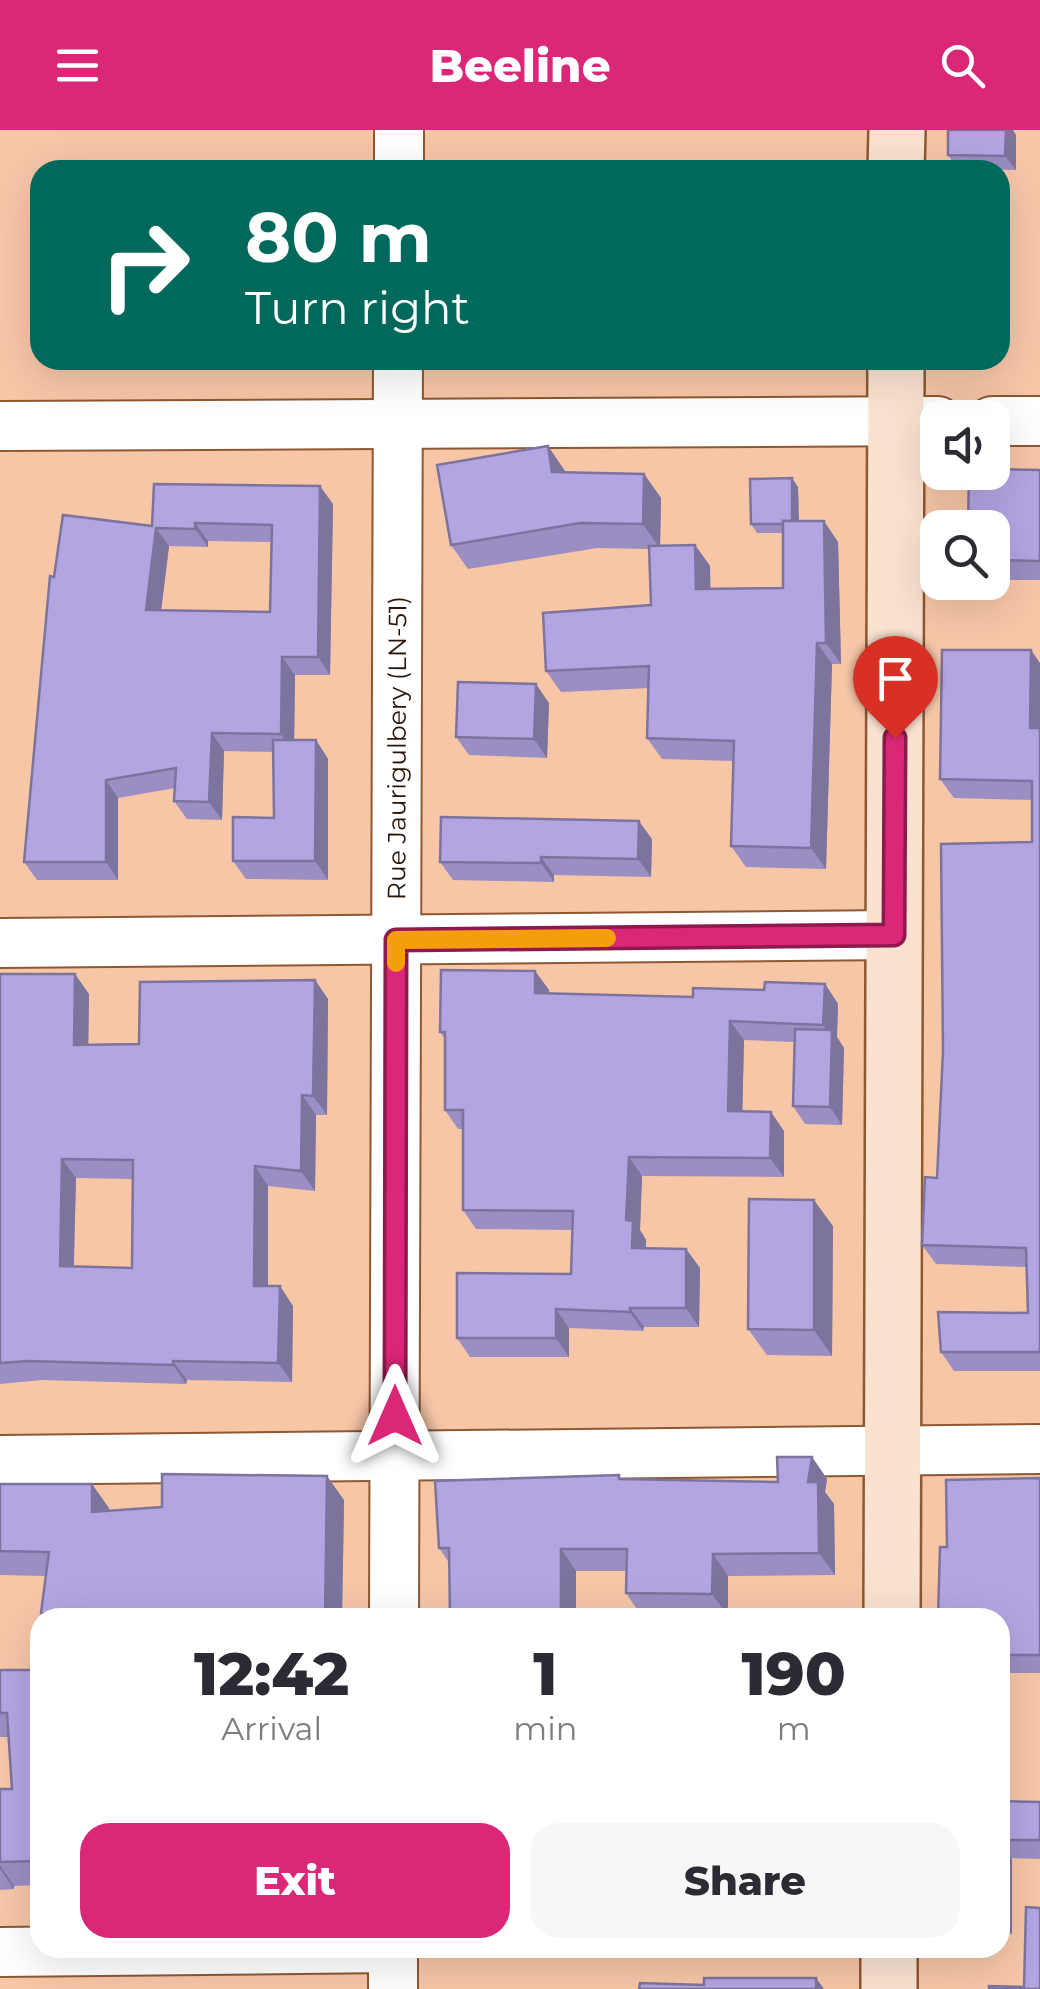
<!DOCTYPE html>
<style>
body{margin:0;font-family:Montserrat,sans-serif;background:#f7f7f7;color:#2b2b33;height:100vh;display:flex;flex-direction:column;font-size:38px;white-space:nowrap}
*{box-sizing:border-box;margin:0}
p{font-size:32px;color:#7c7c81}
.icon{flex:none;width:55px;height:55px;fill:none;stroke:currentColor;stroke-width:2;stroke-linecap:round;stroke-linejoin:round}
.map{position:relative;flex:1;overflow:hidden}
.details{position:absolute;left:30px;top:1478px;width:980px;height:350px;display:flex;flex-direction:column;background:#fff;border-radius:30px;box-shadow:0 10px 40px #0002}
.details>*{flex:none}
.guide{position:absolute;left:30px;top:30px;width:980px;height:210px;border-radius:30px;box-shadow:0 10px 40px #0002;background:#00695c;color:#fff;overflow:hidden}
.tools{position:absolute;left:920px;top:270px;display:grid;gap:20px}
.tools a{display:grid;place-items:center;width:90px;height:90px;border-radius:20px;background:#fff;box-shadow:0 10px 40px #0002;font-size:50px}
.pin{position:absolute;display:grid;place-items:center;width:85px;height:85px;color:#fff;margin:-102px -42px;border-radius:50% 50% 50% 0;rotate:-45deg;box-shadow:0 0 10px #0007}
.pin .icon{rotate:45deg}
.me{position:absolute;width:110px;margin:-55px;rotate:0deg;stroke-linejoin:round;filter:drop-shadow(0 0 8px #0008)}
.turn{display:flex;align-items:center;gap:35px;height:210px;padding:0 50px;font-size:45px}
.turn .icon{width:130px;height:130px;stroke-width:2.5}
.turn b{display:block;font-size:70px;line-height:85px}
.eta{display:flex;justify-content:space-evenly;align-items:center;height:170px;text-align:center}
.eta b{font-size:60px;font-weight:800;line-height:70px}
.action{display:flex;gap:20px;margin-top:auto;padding:20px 50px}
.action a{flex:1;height:115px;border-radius:30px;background:#db2777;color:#fff;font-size:40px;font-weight:800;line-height:115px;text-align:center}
.action a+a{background:#f7f7f7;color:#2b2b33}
header{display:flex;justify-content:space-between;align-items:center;height:130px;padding:0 50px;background:#db2777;color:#fff;font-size:45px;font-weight:800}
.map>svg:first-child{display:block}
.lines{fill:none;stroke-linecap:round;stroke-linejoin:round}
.street-casing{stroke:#8d5832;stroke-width:52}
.secondary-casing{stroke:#8d5832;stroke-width:60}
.street{stroke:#fff;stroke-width:48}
.secondary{stroke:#fae2d0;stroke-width:55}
.wall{fill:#9a8ec2;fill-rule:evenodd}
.shaded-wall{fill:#7d749e}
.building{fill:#b3a5e2;stroke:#7d749e;stroke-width:2.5;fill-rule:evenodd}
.route-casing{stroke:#8e194d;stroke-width:25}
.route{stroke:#db2777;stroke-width:18}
.slow{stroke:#f59e0b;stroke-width:18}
.labels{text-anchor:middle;stroke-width:9;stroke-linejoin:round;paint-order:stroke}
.street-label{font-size:25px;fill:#2b1506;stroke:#fcd6be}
</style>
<header><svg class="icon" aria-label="menu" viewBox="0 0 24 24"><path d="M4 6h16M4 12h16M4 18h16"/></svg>Beeline<svg class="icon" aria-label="search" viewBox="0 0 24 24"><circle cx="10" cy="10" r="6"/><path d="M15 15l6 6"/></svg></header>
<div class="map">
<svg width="1040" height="1859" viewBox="0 0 1040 1859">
<rect width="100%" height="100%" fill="#f7c6a7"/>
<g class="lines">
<defs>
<g id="street">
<path d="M 399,40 L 399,0"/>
<path d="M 992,291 L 1040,291"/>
<path d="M 0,296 L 938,291"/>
<path d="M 0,813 L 894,805"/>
<path d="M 0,1330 L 1040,1319"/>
<path id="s1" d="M 394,1488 L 398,230"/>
<path d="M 0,1822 L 393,1818"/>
<path d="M 393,1859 L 393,1818"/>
</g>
<g id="secondary">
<path d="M 896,40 L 897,0"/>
<path d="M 892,1488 L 896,230"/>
<path d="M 889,1818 L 889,1859"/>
</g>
</defs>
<!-- street casing -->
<use href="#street" class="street-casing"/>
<!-- secondary casing -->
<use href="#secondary" class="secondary-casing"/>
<!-- street -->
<use href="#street" class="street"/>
<!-- secondary -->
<use href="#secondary" class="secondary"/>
</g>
<!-- wall -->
<g class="wall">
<path d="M 948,0 L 1013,0 L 1016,5 L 1016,40 L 958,39 L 948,25 Z"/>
<path d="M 548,316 L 565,342 L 644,344 L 661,368 L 660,416 L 695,415 L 710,436 L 710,459 L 783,458 L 783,403 L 757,403 L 751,394 L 798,357 L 799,391 L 838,412 L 841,534 L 832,534 L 826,739 L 746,737 L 731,716 L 733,631 L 662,629 L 647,608 L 649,558 L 561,562 L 546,541 L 651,475 L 649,419 L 597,418 L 468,439 L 451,415 Z"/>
<path d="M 1040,340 L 1040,450 L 992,450 L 992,342 Z"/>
<path d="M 333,374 L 330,545 L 295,545 L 294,610 L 316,610 L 328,629 L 328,750 L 246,749 L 233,731 L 274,688 L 273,622 L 224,621 L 222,690 L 187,689 L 174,671 L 175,658 L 118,668 L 118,750 L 37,750 L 24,732 L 54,447 L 152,396 ZM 208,411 L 272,412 L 270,482 L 161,480 L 169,416 L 208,417 Z"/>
<path d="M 1040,533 L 1040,1241 L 954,1241 L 941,1222 L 1028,1183 L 1027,1137 L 936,1134 L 922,1115 L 937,1048 L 1032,712 L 1032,670 L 954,668 L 940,649 Z"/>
<path d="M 549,573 L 547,628 L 469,625 L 456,607 Z"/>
<path d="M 652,709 L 651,747 L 554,745 L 554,752 L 453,750 L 440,732 Z"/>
<path d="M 535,841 L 549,860 L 549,863 L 693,867 L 825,854 L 838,874 L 837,907 L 844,918 L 842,995 L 805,994 L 793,976 L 794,912 L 744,910 L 742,981 L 784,1001 L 784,1047 L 642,1046 L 640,1100 L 646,1110 L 646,1118 L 686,1119 L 700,1138 L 699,1197 L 644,1197 L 643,1201 L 569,1198 L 569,1227 L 470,1227 L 457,1208 L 571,1144 L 572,1100 L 476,1099 L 463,1080 L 463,999 L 458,999 L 445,980 L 445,909 L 440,902 Z"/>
<path d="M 0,844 L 89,864 L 88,915 L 139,914 L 315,850 L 328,869 L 327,985 L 316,985 L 315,1061 L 268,1056 L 268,1156 L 293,1176 L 292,1252 L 187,1250 L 186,1254 L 42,1250 L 0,1254 ZM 76,1048 L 133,1049 L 132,1138 L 74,1136 Z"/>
<path d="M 833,1096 L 832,1226 L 767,1225 L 748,1199 Z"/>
<path d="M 812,1327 L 827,1349 L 825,1362 L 834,1374 L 835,1445 L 728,1446 L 728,1486 L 641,1485 L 626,1463 L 626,1441 L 576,1441 L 576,1488 L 450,1488 L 450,1434 L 439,1418 L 622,1349 L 778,1352 Z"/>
<path d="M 1040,1348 L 1040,1543 L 1000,1543 L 1000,1488 L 947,1417 Z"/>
<path d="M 0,1354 L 109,1378 L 109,1381 L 344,1370 L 342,1488 L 44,1488 L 41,1483 L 46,1446 L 0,1445 Z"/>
<path d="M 0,1540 L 40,1540 L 40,1755 L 14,1756 L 14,1759 L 0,1760 L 0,1659 L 12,1659 L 9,1607 L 0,1607 Z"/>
<path d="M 1000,1671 L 1040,1672 L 1040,1729 L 1011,1728 L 1012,1804 L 1000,1804 Z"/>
</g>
<!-- shaded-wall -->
<g class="shaded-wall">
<path d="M 1006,0 L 1013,0 L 1016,5 L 1016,40 L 1005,26 Z"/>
<path d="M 548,316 L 565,341 L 569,366 L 552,342 Z"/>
<path d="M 644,344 L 661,368 L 660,419 L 643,394 Z"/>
<path d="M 792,348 L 798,357 L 799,403 L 792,393 Z"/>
<path d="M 320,356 L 333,374 L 330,545 L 318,527 Z"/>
<path d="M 824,391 L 838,412 L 841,534 L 826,513 Z"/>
<path d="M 195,393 L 208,411 L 208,417 L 195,399 Z"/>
<path d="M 156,398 L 169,416 L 159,498 L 146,480 Z"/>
<path d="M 695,415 L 710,436 L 711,480 L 696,459 Z"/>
<path d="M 817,513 L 832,534 L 826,739 L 811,718 Z"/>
<path d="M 1031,520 L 1040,533 L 1040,612 L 1030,598 Z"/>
<path d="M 282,527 L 295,545 L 294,622 L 281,604 Z"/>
<path d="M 536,554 L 549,573 L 547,628 L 534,609 Z"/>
<path d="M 212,603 L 224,621 L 222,690 L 209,672 Z"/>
<path d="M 316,610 L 328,629 L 328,750 L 315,731 Z"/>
<path d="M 106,650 L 118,668 L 118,750 L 106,732 Z"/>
<path d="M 639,691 L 652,709 L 651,747 L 638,729 Z"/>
<path d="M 541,727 L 554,745 L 554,752 L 541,733 Z"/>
<path d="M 535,841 L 549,860 L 548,882 L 535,863 Z"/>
<path d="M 75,844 L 89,864 L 88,934 L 74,915 Z"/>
<path d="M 315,850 L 328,869 L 327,985 L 313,966 Z"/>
<path d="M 825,854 L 838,874 L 837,907 L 844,918 L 842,995 L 830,977 L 831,907 L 823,895 Z"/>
<path d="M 730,891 L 744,910 L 742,1000 L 728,981 Z"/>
<path d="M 302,965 L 316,985 L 315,1061 L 301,1041 Z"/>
<path d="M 771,982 L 784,1001 L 784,1047 L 770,1028 Z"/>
<path d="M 629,1027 L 642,1046 L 640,1100 L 646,1110 L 645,1137 L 632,1118 L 626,1090 Z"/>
<path d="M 62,1029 L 76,1048 L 73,1155 L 60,1136 Z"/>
<path d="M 255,1036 L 268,1056 L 268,1175 L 254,1156 Z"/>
<path d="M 814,1070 L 833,1096 L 832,1226 L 814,1200 Z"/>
<path d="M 686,1119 L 700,1138 L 699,1197 L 686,1178 Z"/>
<path d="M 280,1156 L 293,1176 L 292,1252 L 278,1233 Z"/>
<path d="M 630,1178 L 644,1197 L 643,1201 L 630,1182 Z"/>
<path d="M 556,1179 L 569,1198 L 569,1227 L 556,1208 Z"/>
<path d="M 173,1231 L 187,1250 L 186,1254 L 173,1235 Z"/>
<path d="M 812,1327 L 827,1349 L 825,1362 L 834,1374 L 835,1445 L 819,1423 L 808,1352 Z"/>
<path d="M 327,1346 L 344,1370 L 342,1488 L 325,1488 Z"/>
<path d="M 92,1354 L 109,1378 L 109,1406 L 92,1382 Z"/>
<path d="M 561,1419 L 576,1441 L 576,1488 L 561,1488 Z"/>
<path d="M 713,1424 L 728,1446 L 728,1486 L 712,1464 Z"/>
<path d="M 1000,1712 L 1012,1729 L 1012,1804 L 1000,1786 Z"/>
<path d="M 0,1735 L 14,1756 L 14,1759 L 0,1739 Z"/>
<path d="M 816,1848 L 824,1859 L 816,1859 Z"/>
</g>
<!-- building -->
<g class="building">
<path d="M 948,0 L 1006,0 L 1005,26 L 948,25 Z"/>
<path d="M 548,316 L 552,342 L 644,344 L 643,394 L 580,393 L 451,415 L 437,335 Z"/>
<path d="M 992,339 L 1040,340 L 1040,431 L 992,430 L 992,398 L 968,398 L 969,343 L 992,342 Z"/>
<path d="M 792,348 L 792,391 L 783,391 L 783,394 L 751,394 L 750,349 Z"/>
<path d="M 154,354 L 320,356 L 318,527 L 282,527 L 281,604 L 212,603 L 209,672 L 174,671 L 176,638 L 106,650 L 106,732 L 24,732 L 50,446 L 54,447 L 63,385 L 152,396 ZM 195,393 L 272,395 L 270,482 L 146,480 L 156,398 L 195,399 Z"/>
<path d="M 783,391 L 824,391 L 826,513 L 817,513 L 811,718 L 731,716 L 734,611 L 647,608 L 649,536 L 546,541 L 543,483 L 651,475 L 649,416 L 695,415 L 696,459 L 783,458 Z"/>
<path d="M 942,520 L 1031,520 L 1030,598 L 1040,598 L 1040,1222 L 941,1222 L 938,1182 L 1028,1183 L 1026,1118 L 922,1115 L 925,1047 L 937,1048 L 943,921 L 941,714 L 1032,712 L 1032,651 L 940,649 Z"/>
<path d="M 458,552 L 536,554 L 534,609 L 456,607 Z"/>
<path d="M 273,610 L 316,610 L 315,731 L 233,731 L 233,687 L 274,688 Z"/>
<path d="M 441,687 L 639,691 L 638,729 L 541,727 L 541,733 L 440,732 Z"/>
<path d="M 441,840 L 535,841 L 535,863 L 693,867 L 693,858 L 764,860 L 765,852 L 825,854 L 823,895 L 730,891 L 728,981 L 771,982 L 770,1028 L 629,1027 L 626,1090 L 633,1091 L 632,1118 L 686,1119 L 686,1178 L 630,1178 L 630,1182 L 556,1179 L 556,1208 L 457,1208 L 457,1143 L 571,1144 L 573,1081 L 463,1080 L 463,980 L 445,980 L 445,902 L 440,902 Z"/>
<path d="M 0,844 L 75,844 L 74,915 L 139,914 L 140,852 L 315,850 L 313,966 L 302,965 L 301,1041 L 255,1036 L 254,1156 L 280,1156 L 278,1233 L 173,1231 L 173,1235 L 28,1231 L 0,1233 ZM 62,1029 L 133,1030 L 132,1138 L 60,1136 Z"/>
<path d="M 795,899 L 832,900 L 830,977 L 793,976 Z"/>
<path d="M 749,1069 L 814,1070 L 814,1200 L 748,1199 Z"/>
<path d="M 777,1327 L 812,1327 L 808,1352 L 818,1352 L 819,1423 L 713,1424 L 712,1464 L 626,1463 L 627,1419 L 561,1419 L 561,1488 L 450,1488 L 449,1418 L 439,1418 L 435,1351 L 619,1345 L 619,1349 L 778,1352 Z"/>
<path d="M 162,1344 L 327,1346 L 325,1488 L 63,1488 L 41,1483 L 49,1422 L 0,1421 L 0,1354 L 92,1354 L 92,1382 L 162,1377 Z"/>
<path d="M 1040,1348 L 1040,1525 L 1000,1525 L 1000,1488 L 938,1488 L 940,1417 L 947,1417 L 946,1350 Z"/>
<path d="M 0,1540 L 40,1540 L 40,1731 L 0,1732 L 0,1659 L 12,1659 L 7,1583 L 0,1583 Z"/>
<path d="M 1000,1671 L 1040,1672 L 1040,1710 L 1000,1710 Z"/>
<path d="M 1026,1777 L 1040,1778 L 1040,1859 L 989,1859 L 989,1856 L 1024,1857 Z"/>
<path d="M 704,1848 L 816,1848 L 816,1859 L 639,1859 L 640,1853 L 704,1855 Z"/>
</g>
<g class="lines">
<defs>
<path id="route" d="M 395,1286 L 396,810 L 894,805 L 895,608"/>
</defs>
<!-- route casing -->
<use href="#route" class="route-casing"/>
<!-- route -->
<use href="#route" class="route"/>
<!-- slow -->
<path class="slow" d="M 396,833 L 396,810 L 607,808"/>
</g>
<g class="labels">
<!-- street labels -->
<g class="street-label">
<text dy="9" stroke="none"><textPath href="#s1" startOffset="870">Rue Jaurigulbery (LN-51)</textPath></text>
</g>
</g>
</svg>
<div class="tools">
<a><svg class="icon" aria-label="sound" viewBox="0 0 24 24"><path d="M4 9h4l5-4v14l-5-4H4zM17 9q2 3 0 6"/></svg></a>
<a><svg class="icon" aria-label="search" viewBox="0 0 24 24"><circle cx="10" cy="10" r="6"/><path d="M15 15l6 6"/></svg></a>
</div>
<div class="pin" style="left:895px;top:608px;background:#d93025"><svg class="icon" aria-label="arrive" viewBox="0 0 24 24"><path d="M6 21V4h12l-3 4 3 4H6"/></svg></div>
<svg class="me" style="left:395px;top:1286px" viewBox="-20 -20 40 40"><path d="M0-17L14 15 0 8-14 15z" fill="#db2777" stroke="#fff" stroke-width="4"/></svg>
<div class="guide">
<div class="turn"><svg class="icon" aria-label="right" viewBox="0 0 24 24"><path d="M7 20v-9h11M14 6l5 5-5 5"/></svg><div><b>80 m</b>Turn right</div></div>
</div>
<section class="details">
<div class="eta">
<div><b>12:42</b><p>Arrival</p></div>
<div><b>1</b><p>min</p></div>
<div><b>190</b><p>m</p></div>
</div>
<div class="action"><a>Exit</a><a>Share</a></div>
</section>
</div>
